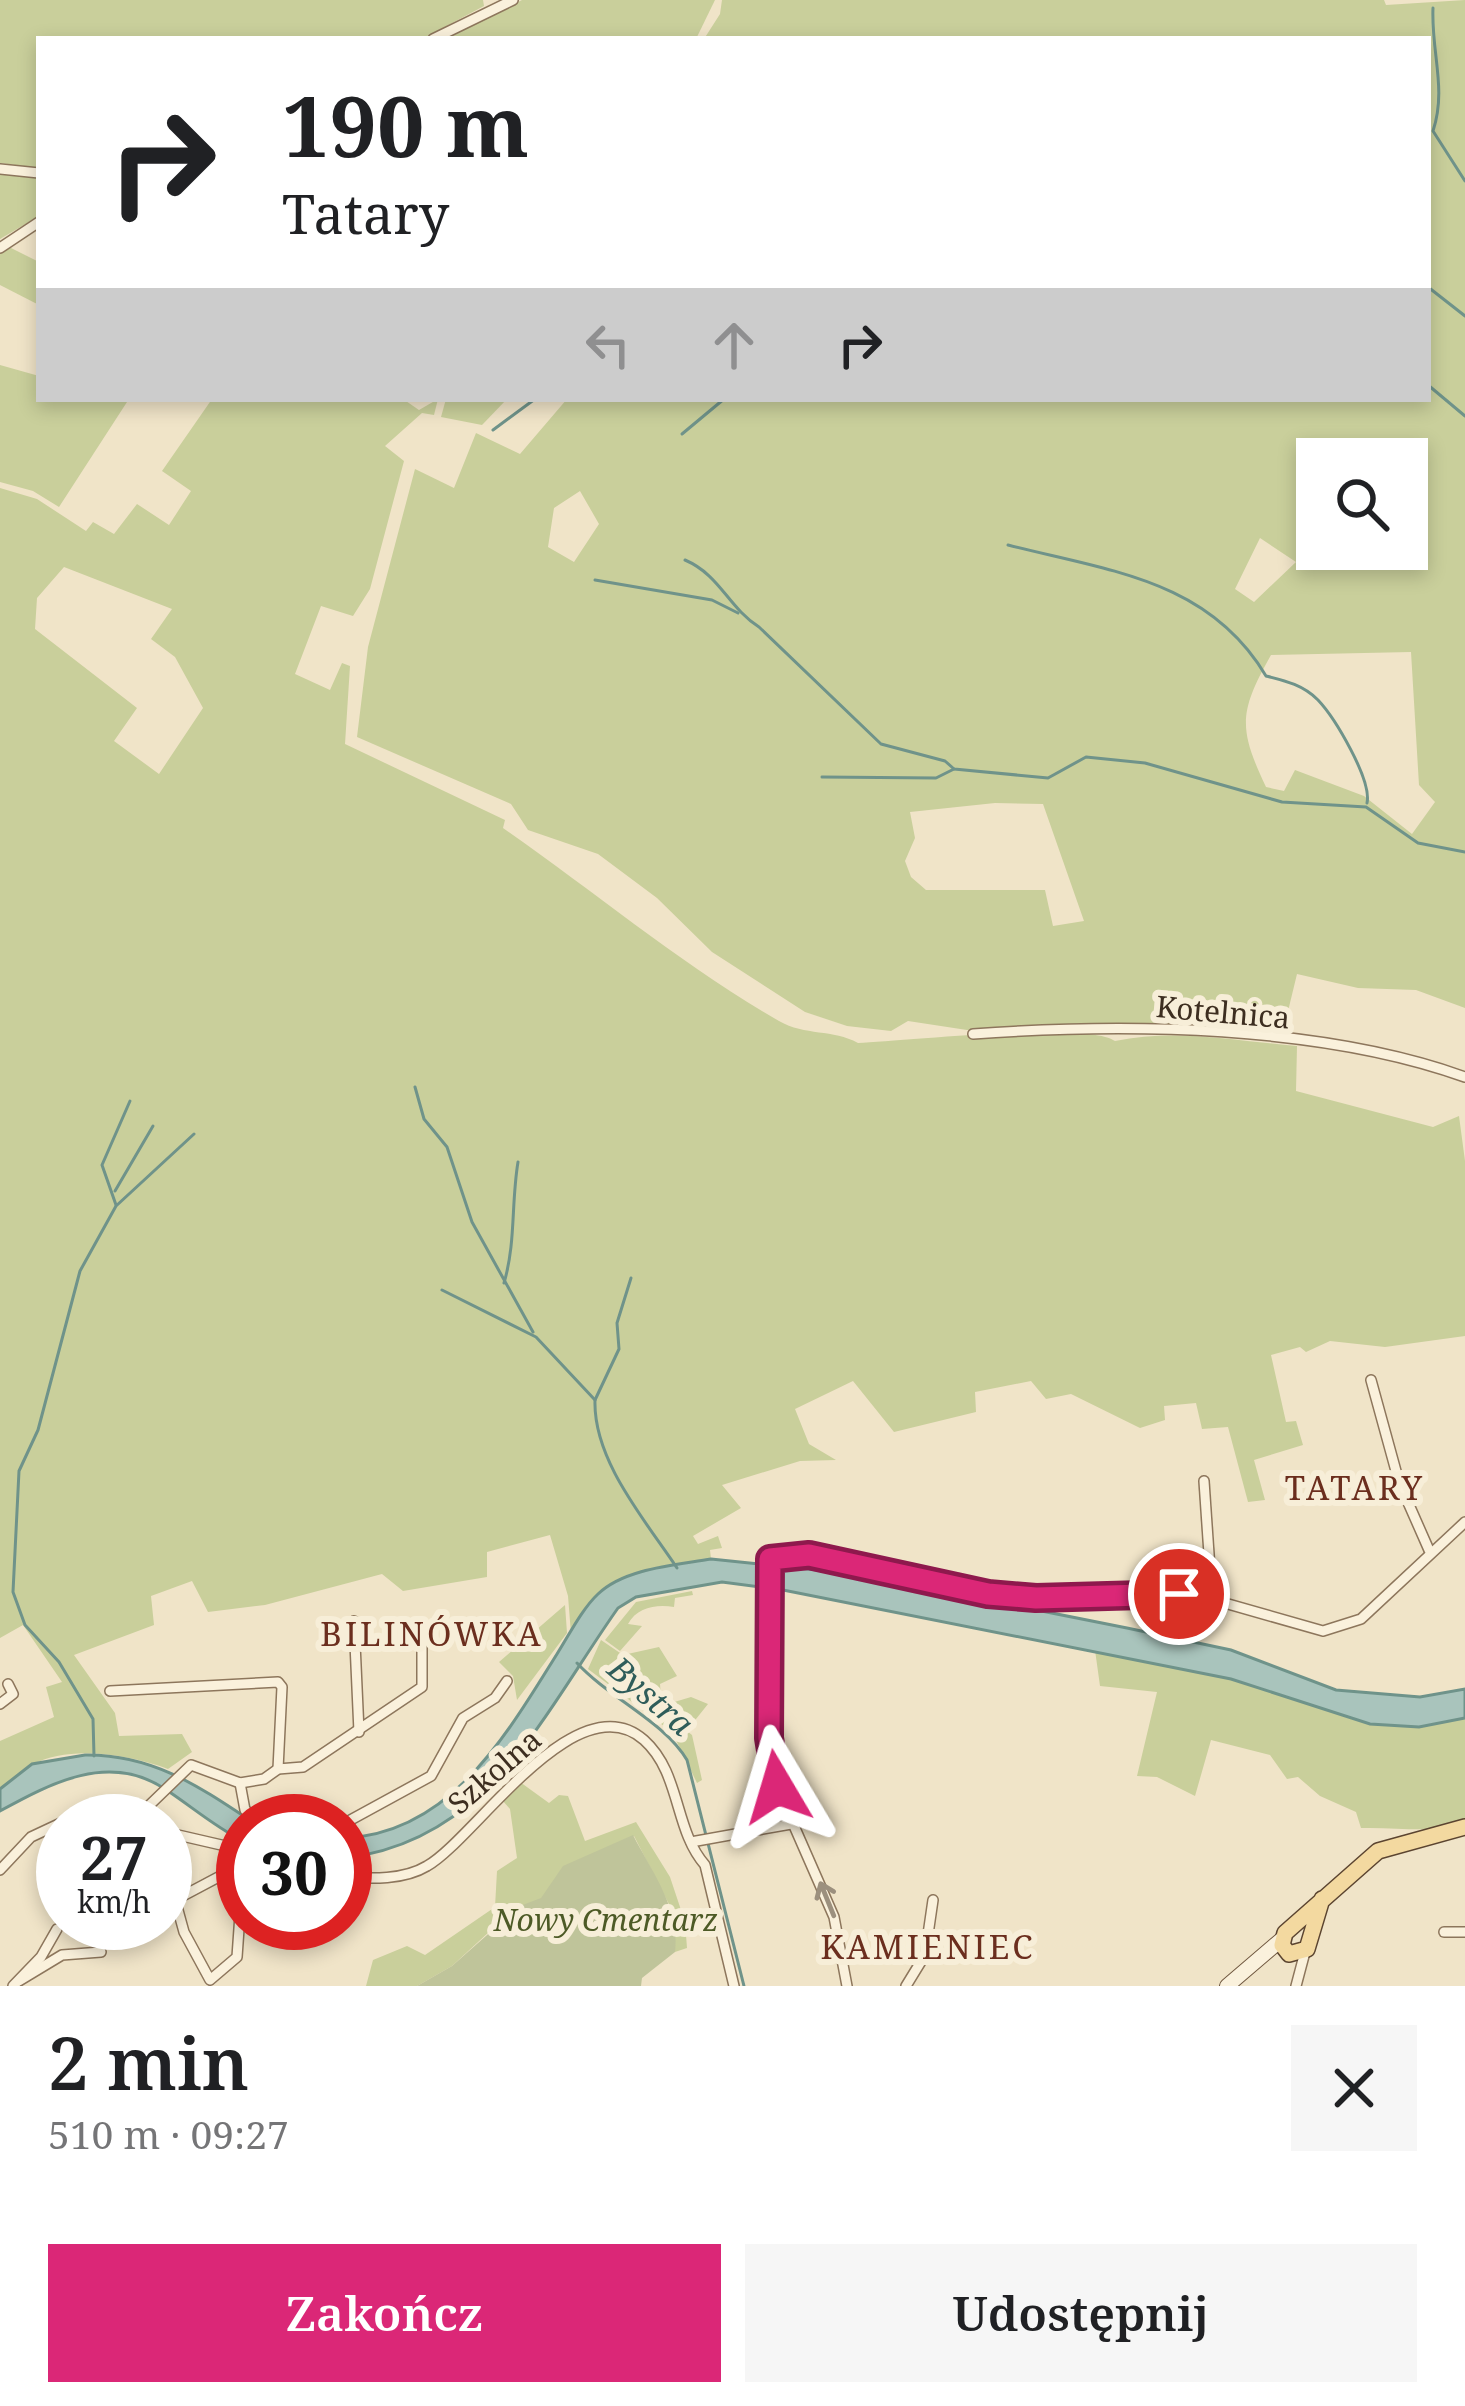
<!DOCTYPE html>
<html lang="pl">
<meta charset="utf-8">
<style>
body{margin:0;font-family:"Noto Serif",serif;background:#f6f6f6;color:#202124;height:100vh;display:flex;flex-direction:column;font-size:45px;white-space:nowrap}
*{box-sizing:border-box;margin:0}
p{font-size:39px;color:#757577}
.icon{flex:none;width:66px;height:66px;fill:none;stroke:currentColor;stroke-width:2;stroke-linecap:round;stroke-linejoin:round}
.map{position:relative;height:1986px;overflow:hidden}
.panel{display:flex;flex-direction:column;background:#fff;flex:1}
.panel>*{flex:none}
.hud{position:absolute;left:36px;top:36px;width:1395px;height:366px;border-radius:0px;box-shadow:0 6px 18px #0003;background:#fff;color:#202124;overflow:hidden}
.buttons{position:absolute;left:1296px;top:438px;display:grid;gap:24px}
.buttons a{display:grid;place-items:center;width:132px;height:132px;border-radius:0px;background:#fff;box-shadow:0 6px 18px #0003;font-size:60px}
.speed{position:absolute;left:36px;top:1794px;display:flex;gap:24px;font-size:60px;font-weight:700;text-align:center}
.speed>*{display:grid;place-content:center;width:156px;height:156px;border-radius:50%;background:#fff;box-shadow:0 6px 18px #0003;line-height:1}
.speed small{font-size:30px;font-weight:400}
.speed .limit{border:18px solid #d22;background:#fff;color:#111}
.pin{position:absolute;display:grid;place-items:center;width:102px;height:102px;color:#fff;margin:-51px;border:6px solid #fff;border-radius:50%;box-shadow:0 3px 12px #0007}
.me{position:absolute;width:132px;margin:-66px;rotate:353deg;stroke-linejoin:round;filter:drop-shadow(0 0 9px #0008)}
.turn{display:flex;align-items:center;gap:42px;height:252px;padding:0 48px;font-size:54px}
.turn .icon{width:156px;height:156px;stroke-width:2.5}
.turn b{display:block;font-size:84px;line-height:102px}
.lanes{display:flex;align-items:center;height:114px;padding:0 48px;background:#0003;justify-content:center;gap:60px;direction:ltr}
.lanes .off{opacity:.35}
.round{display:grid;place-items:center;flex:none;width:126px;height:126px;border-radius:0px;background:#f6f6f6}
.headline{display:flex;align-items:center;justify-content:space-between;height:204px;padding:0 48px}
h1{font-size:72px;font-weight:600;line-height:90px}
.primary-button{display:flex;gap:24px;margin-top:auto;padding:24px 48px}
.primary-button a{flex:1;height:138px;border-radius:0px;background:#db2777;color:#fff;font-size:48px;font-weight:600;line-height:138px;text-align:center}
.primary-button a+a{background:#f6f6f6;color:#202124}
.map>svg:first-child{display:block}
.green{fill:#c9cf9b;fill-rule:evenodd}
.cemetery{fill:#bfc49a}
.water{fill:#a9c4bc;stroke:#6f938a;stroke-width:3}
.lines{fill:none;stroke-linecap:round;stroke-linejoin:round}
.stream{stroke:#6f938a;stroke-width:3}
.street-casing{stroke:#8d765c;stroke-width:12}
.secondary-casing{stroke:#6f573f;stroke-width:16}
.primary-casing{stroke:#5b4430;stroke-width:18}
.street{stroke:#faf1dc;stroke-width:9}
.secondary{stroke:#faf1dc;stroke-width:14}
.primary{stroke:#f3d9a0;stroke-width:15}
.oneway{stroke:#9c907e}
.route-casing{stroke:#8e194d;stroke-width:30}
.route{stroke:#db2777;stroke-width:21}
.labels{text-anchor:middle;stroke-width:12;stroke-linejoin:round;paint-order:stroke}
.street-label{font-size:30px;fill:#3d2e20;stroke:#f7eed8}
.park-label{font-size:30px;font-style:italic;fill:#4d5a26;stroke:#f7eed8}
.neighbourhood-label{font-size:33px;letter-spacing:3px;fill:#6b2e1e;stroke:#f7eed8}
.water-label{font-size:33px;font-style:italic;fill:#2f5d5a;stroke:#f7eed8}
</style>
<div class="map">
<svg width="1465" height="1986" viewBox="0 0 1465 1986">
<rect width="100%" height="100%" fill="#f0e4c8"/>
<!-- green -->
<g class="green">
<path d="M 0,0 L 483,0 L 484,6 L 422,39 L 39,39 L 39,168 L 0,163 Z"/>
<path d="M 522,0 L 715,0 L 696,39 L 447,39 Z"/>
<path d="M 722,0 L 1384,0 L 1386,5 L 1465,0 L 1465,1008 L 1416,990 L 1358,988 L 1297,974 L 1282,1036 L 1197,1025 L 967,1030 L 908,1021 L 891,1031 L 847,1026 L 805,1012 L 712,952 L 657,898 L 598,854 L 528,830 L 511,804 L 357,737 L 368,647 L 415,469 L 454,488 L 476,433 L 520,454 L 567,399 L 1428,399 L 1428,39 L 704,39 L 720,14 ZM 1317,459 L 1407,459 L 1407,549 L 1317,549 ZM 580,491 L 599,524 L 574,562 L 548,547 L 554,508 ZM 1260,538 L 1296,562 L 1254,602 L 1235,589 ZM 1411,652 L 1419,785 L 1435,802 L 1412,834 L 1364,796 L 1295,770 L 1284,791 L 1266,787 C 1238,728 1239,712 1271,655 ZM 995,803 L 1043,804 L 1084,921 L 1053,926 L 1045,890 L 926,890 L 911,877 L 905,861 L 915,838 L 910,812 Z"/>
<path d="M 0,173 L 39,177 L 39,216 L 0,239 Z"/>
<path d="M 9,247 L 39,262 L 39,305 L 0,285 L 0,254 Z"/>
<path d="M 0,365 L 39,376 L 39,399 L 127,402 L 59,507 L 33,491 L 0,482 Z"/>
<path d="M 212,399 L 403,399 L 419,410 L 438,399 L 434,415 L 422,413 L 385,446 L 404,461 L 370,589 L 353,616 L 321,606 L 295,674 L 330,690 L 342,663 L 350,666 L 345,744 L 505,820 L 503,828 C 595,892 682,965 779,1021 C 805,1036 833,1029 858,1043 C 903,1041 1087,1021 1115,1041 C 1177,1028 1236,1041 1297,1046 L 1296,1091 L 1433,1127 L 1459,1116 L 1465,1161 L 1465,1336 L 1385,1347 L 1330,1341 L 1306,1352 L 1300,1347 L 1271,1355 L 1286,1422 L 1296,1421 L 1303,1445 L 1254,1460 L 1265,1500 L 1248,1502 L 1228,1427 L 1202,1429 L 1196,1403 L 1164,1406 L 1165,1420 L 1140,1428 L 1071,1394 L 1046,1399 L 1031,1381 L 975,1392 L 976,1412 L 894,1432 L 853,1381 L 795,1409 L 809,1444 L 836,1460 L 800,1461 L 722,1485 L 741,1508 L 693,1536 L 698,1544 L 718,1536 L 722,1548 L 710,1550 L 711,1559 C 637,1573 615,1569 571,1634 L 568,1596 L 550,1535 L 487,1552 L 487,1577 L 403,1591 L 382,1574 L 265,1605 L 208,1612 L 192,1581 L 151,1596 L 154,1625 L 74,1655 L 115,1713 L 119,1736 L 182,1734 L 192,1752 L 168,1769 C 130,1755 70,1744 32,1765 C 21,1771 11,1782 0,1789 L 0,1741 L 54,1717 L 46,1687 L 62,1682 L 23,1625 L 0,1638 L 0,488 L 37,499 L 86,531 L 93,522 L 114,534 L 137,504 L 169,525 L 191,491 L 162,471 ZM 64,567 L 172,609 L 151,639 L 175,657 L 203,708 L 159,774 L 114,741 L 137,708 L 35,629 L 37,598 Z"/>
<path d="M 446,399 L 507,399 L 482,425 L 441,417 Z"/>
<path d="M 692,1591 L 693,1595 L 675,1598 L 674,1607 C 657,1604 637,1607 628,1624 L 642,1626 L 620,1651 L 605,1640 L 636,1602 Z"/>
<path d="M 565,1605 L 567,1633 L 517,1700 L 513,1676 L 499,1662 Z"/>
<path d="M 601,1640 L 623,1655 L 659,1647 L 677,1676 L 660,1684 L 661,1698 L 671,1703 L 691,1697 L 708,1704 L 692,1724 L 683,1711 L 664,1713 L 692,1735 L 702,1780 L 697,1783 L 672,1732 L 588,1669 Z"/>
<path d="M 1095,1650 C 1140,1659 1187,1666 1232,1679 C 1321,1705 1368,1736 1465,1718 L 1465,1825 C 1430,1833 1397,1827 1361,1828 L 1356,1812 L 1320,1796 L 1298,1777 L 1287,1779 L 1270,1755 L 1211,1740 L 1195,1796 L 1157,1777 L 1137,1776 L 1157,1692 L 1100,1686 Z"/>
<path d="M 520,1782 L 549,1803 L 559,1795 L 568,1796 L 585,1841 L 636,1822 L 670,1877 L 685,1922 L 687,1948 L 675,1952 L 671,1908 L 634,1836 L 561,1875 L 541,1899 L 502,1920 L 452,1966 L 417,1986 L 366,1986 L 373,1960 L 407,1946 L 425,1955 L 495,1907 L 497,1871 L 517,1858 L 510,1809 L 502,1800 Z"/>
</g>
<!-- cemetery -->
<path class="cemetery" d="M 633,1835 C 652,1872 680,1908 675,1952 L 642,1978 L 641,1986 L 417,1986 L 452,1966 L 520,1906 L 541,1898 L 563,1866 Z"/>
<!-- water -->
<g class="water">
<path d="M 711,1559 L 856,1574 L 1127,1628 L 1231,1650 L 1336,1690 L 1420,1697 L 1465,1689 L 1465,1718 L 1419,1727 L 1370,1724 L 1231,1679 L 783,1590 L 722,1582 L 636,1597 L 618,1608 C 543,1714 489,1841 345,1858 L 345,1838 C 451,1833 507,1734 557,1654 C 569,1635 582,1609 598,1594 C 625,1568 677,1565 711,1559 Z"/>
<path d="M 85,1755 C 151,1754 197,1785 251,1821 L 243,1821 L 243,1841 C 215,1827 191,1806 165,1789 C 109,1752 51,1783 0,1811 L 0,1789 L 32,1764 Z"/>
</g>
<g class="lines">
<!-- stream -->
<g class="stream">
<path d="M 1433,8 C 1431,52 1447,89 1433,131 L 1465,181"/>
<path d="M 1428,287 L 1465,316"/>
<path d="M 1428,385 L 1465,416"/>
<path d="M 493,430 L 535,399"/>
<path d="M 682,434 L 724,399"/>
<path d="M 1008,545 C 1110,571 1209,580 1266,676 C 1286,681 1303,685 1318,700 C 1335,718 1372,780 1367,803"/>
<path d="M 685,560 C 720,575 728,607 759,627 L 881,744 L 945,761 L 954,769 L 1048,778 L 1086,757 L 1145,763 L 1282,802 L 1366,807 L 1418,843 L 1465,852"/>
<path d="M 595,580 L 712,600 L 738,613"/>
<path d="M 822,777 L 936,778 L 954,769"/>
<path d="M 415,1087 L 424,1119 L 447,1147 L 472,1222 L 533,1332"/>
<path d="M 115,1191 L 153,1126"/>
<path d="M 116,1205 L 102,1165 L 130,1101"/>
<path d="M 504,1283 C 516,1242 511,1204 518,1162"/>
<path d="M 442,1290 L 536,1337 L 595,1400 C 593,1460 645,1520 677,1568"/>
<path d="M 595,1400 L 619,1349 L 617,1323 L 631,1278"/>
<path d="M 577,1663 C 609,1698 665,1722 687,1760 L 744,1986"/>
<path d="M 94,1756 L 93,1719 L 59,1662 L 25,1625 L 13,1592 L 19,1471 L 38,1430 L 80,1271 L 116,1206 L 194,1134"/>
</g>
<defs>
<g id="street">
<path d="M 433,39 L 513,0"/>
<path d="M 0,169 L 39,173"/>
<path d="M 0,248 L 39,222"/>
<path d="M 973,1034 C 1127,1023 1320,1025 1465,1077"/>
<path d="M 1371,1380 L 1399,1482 L 1429,1550"/>
<path d="M 1204,1481 L 1212,1598"/>
<path d="M 354,1621 L 359,1732"/>
<path d="M 110,1691 L 278,1682 L 282,1687 L 278,1769"/>
<path d="M 0,1704 L 13,1694 L 8,1684"/>
<path d="M 240,1783 L 245,1810 L 261,1821"/>
<path d="M 67,1821 L 120,1821"/>
<path d="M 133,1821 L 191,1765 L 240,1783 L 264,1779 L 278,1769 L 303,1767 L 422,1687 L 422,1637"/>
<path d="M 345,1823 L 431,1776 L 463,1718 L 495,1698 L 507,1681"/>
<path d="M 165,1832 L 243,1850"/>
<path d="M 691,1842 L 791,1824"/>
<path d="M 165,1863 L 184,1932 L 210,1980 L 237,1957 L 243,1872"/>
<path d="M 0,1870 L 31,1837 L 63,1822"/>
<path d="M 345,1877 C 371,1879 404,1880 427,1866 C 474,1840 576,1680 644,1740 C 681,1773 674,1830 705,1865 L 734,1986"/>
<path d="M 177,1899 L 243,1864"/>
<path d="M 1444,1932 L 1465,1932"/>
<path d="M 19,1981 L 62,1955 L 101,1952"/>
<path d="M 13,1986 L 41,1957 L 57,1929"/>
<path d="M 847,1986 L 834,1917 L 777,1787 L 769,1738 L 770,1559 L 809,1555 L 1017,1597 L 1193,1594 L 1323,1631 L 1361,1619 L 1465,1522"/>
<path d="M 906,1986 L 925,1955 L 933,1900"/>
<path d="M 1296,1986 L 1305,1952"/>
</g>
<path id="secondary" d="M 1227,1986 L 1282,1939"/>
<path id="primary" d="M 1322,1899 L 1307,1949 L 1289,1954 L 1282,1945 L 1285,1933 L 1378,1851 L 1465,1827"/>
</defs>
<!-- street casing -->
<use href="#street" class="street-casing"/>
<!-- secondary casing -->
<use href="#secondary" class="secondary-casing"/>
<!-- primary casing -->
<use href="#primary" class="primary-casing"/>
<!-- street -->
<use href="#street" class="street"/>
<!-- secondary -->
<use href="#secondary" class="secondary"/>
<!-- primary -->
<use href="#primary" class="primary"/>
</g>
<!-- one-way arrows -->
<defs><path id="oneway-shaft" d="M-6 0H5M1.5-3L5.5 0L1.5 3" fill="none" stroke-width="1.6" stroke-linecap="round" stroke-linejoin="round" transform="scale(3)"/></defs>
<use class="oneway" href="#oneway-shaft" transform="translate(827 1899) rotate(-112)"/>
<g class="lines">
<defs>
<path id="route" d="M 777,1787 L 769,1738 L 770,1559 L 809,1555 L 988,1594 L 1036,1598 L 1179,1594"/>
</defs>
<!-- route casing -->
<use href="#route" class="route-casing"/>
<!-- route -->
<use href="#route" class="route"/>
</g>
<g class="labels">
<!-- street labels -->
<g class="street-label">
<text transform="translate(1223 1013) rotate(5)" y="10">Kotelnica</text>
<text transform="translate(495 1772) rotate(-41)" y="10">Szkolna</text>
</g>
<!-- park labels -->
<g class="park-label">
<text x="606" y="1931">Nowy Cmentarz</text>
</g>
<!-- neighbourhood labels -->
<g class="neighbourhood-label">
<text x="1355" y="1500">TATARY</text>
<text x="432" y="1646">BILINÓWKA</text>
<text x="928" y="1959">KAMIENIEC</text>
</g>
<!-- water labels -->
<g class="water-label">
<text transform="translate(651 1696) rotate(41)" y="12">Bystra</text>
</g>
</g>
</svg>
<div class="buttons">
<a><svg class="icon" aria-label="search" viewBox="0 0 24 24"><circle cx="10" cy="10" r="6"/><path d="M15 15l6 6"/></svg></a>
</div>
<div class="speed"><div>27<small>km/h</small></div><div class="limit">30</div></div>
<div class="pin" style="left:1179px;top:1594px;background:#d93025"><svg class="icon" aria-label="arrive" viewBox="0 0 24 24"><path d="M6 21V4h12l-3 4 3 4H6"/></svg></div>
<svg class="me" style="left:777px;top:1787px" viewBox="-20 -20 40 40"><path d="M0-17L14 15 0 8-14 15z" fill="#db2777" stroke="#fff" stroke-width="4"/></svg>
<div class="hud">
<div class="turn"><svg class="icon" aria-label="right" viewBox="0 0 24 24"><path d="M7 20v-9h11M14 6l5 5-5 5"/></svg><div><b>190 m</b>Tatary</div></div>
<div class="lanes"><svg class="icon off" aria-label="left" viewBox="0 0 24 24"><path d="M17 20v-9H6M10 6l-5 5 5 5"/></svg><svg class="icon off" aria-label="ahead" viewBox="0 0 24 24"><path d="M12 20V5M6 11l6-6 6 6"/></svg><svg class="icon" aria-label="right" viewBox="0 0 24 24"><path d="M7 20v-9h11M14 6l5 5-5 5"/></svg></div>
</div>
</div>
<section class="panel">
<div class="headline"><div><h1>2 min</h1><p>510 m · 09:27</p></div><a class="round"><svg class="icon" aria-label="close" viewBox="0 0 24 24"><path d="M6 6l12 12M18 6L6 18"/></svg></a></div>
<div class="primary-button"><a>Zakończ</a><a>Udostępnij</a></div>
</section>
